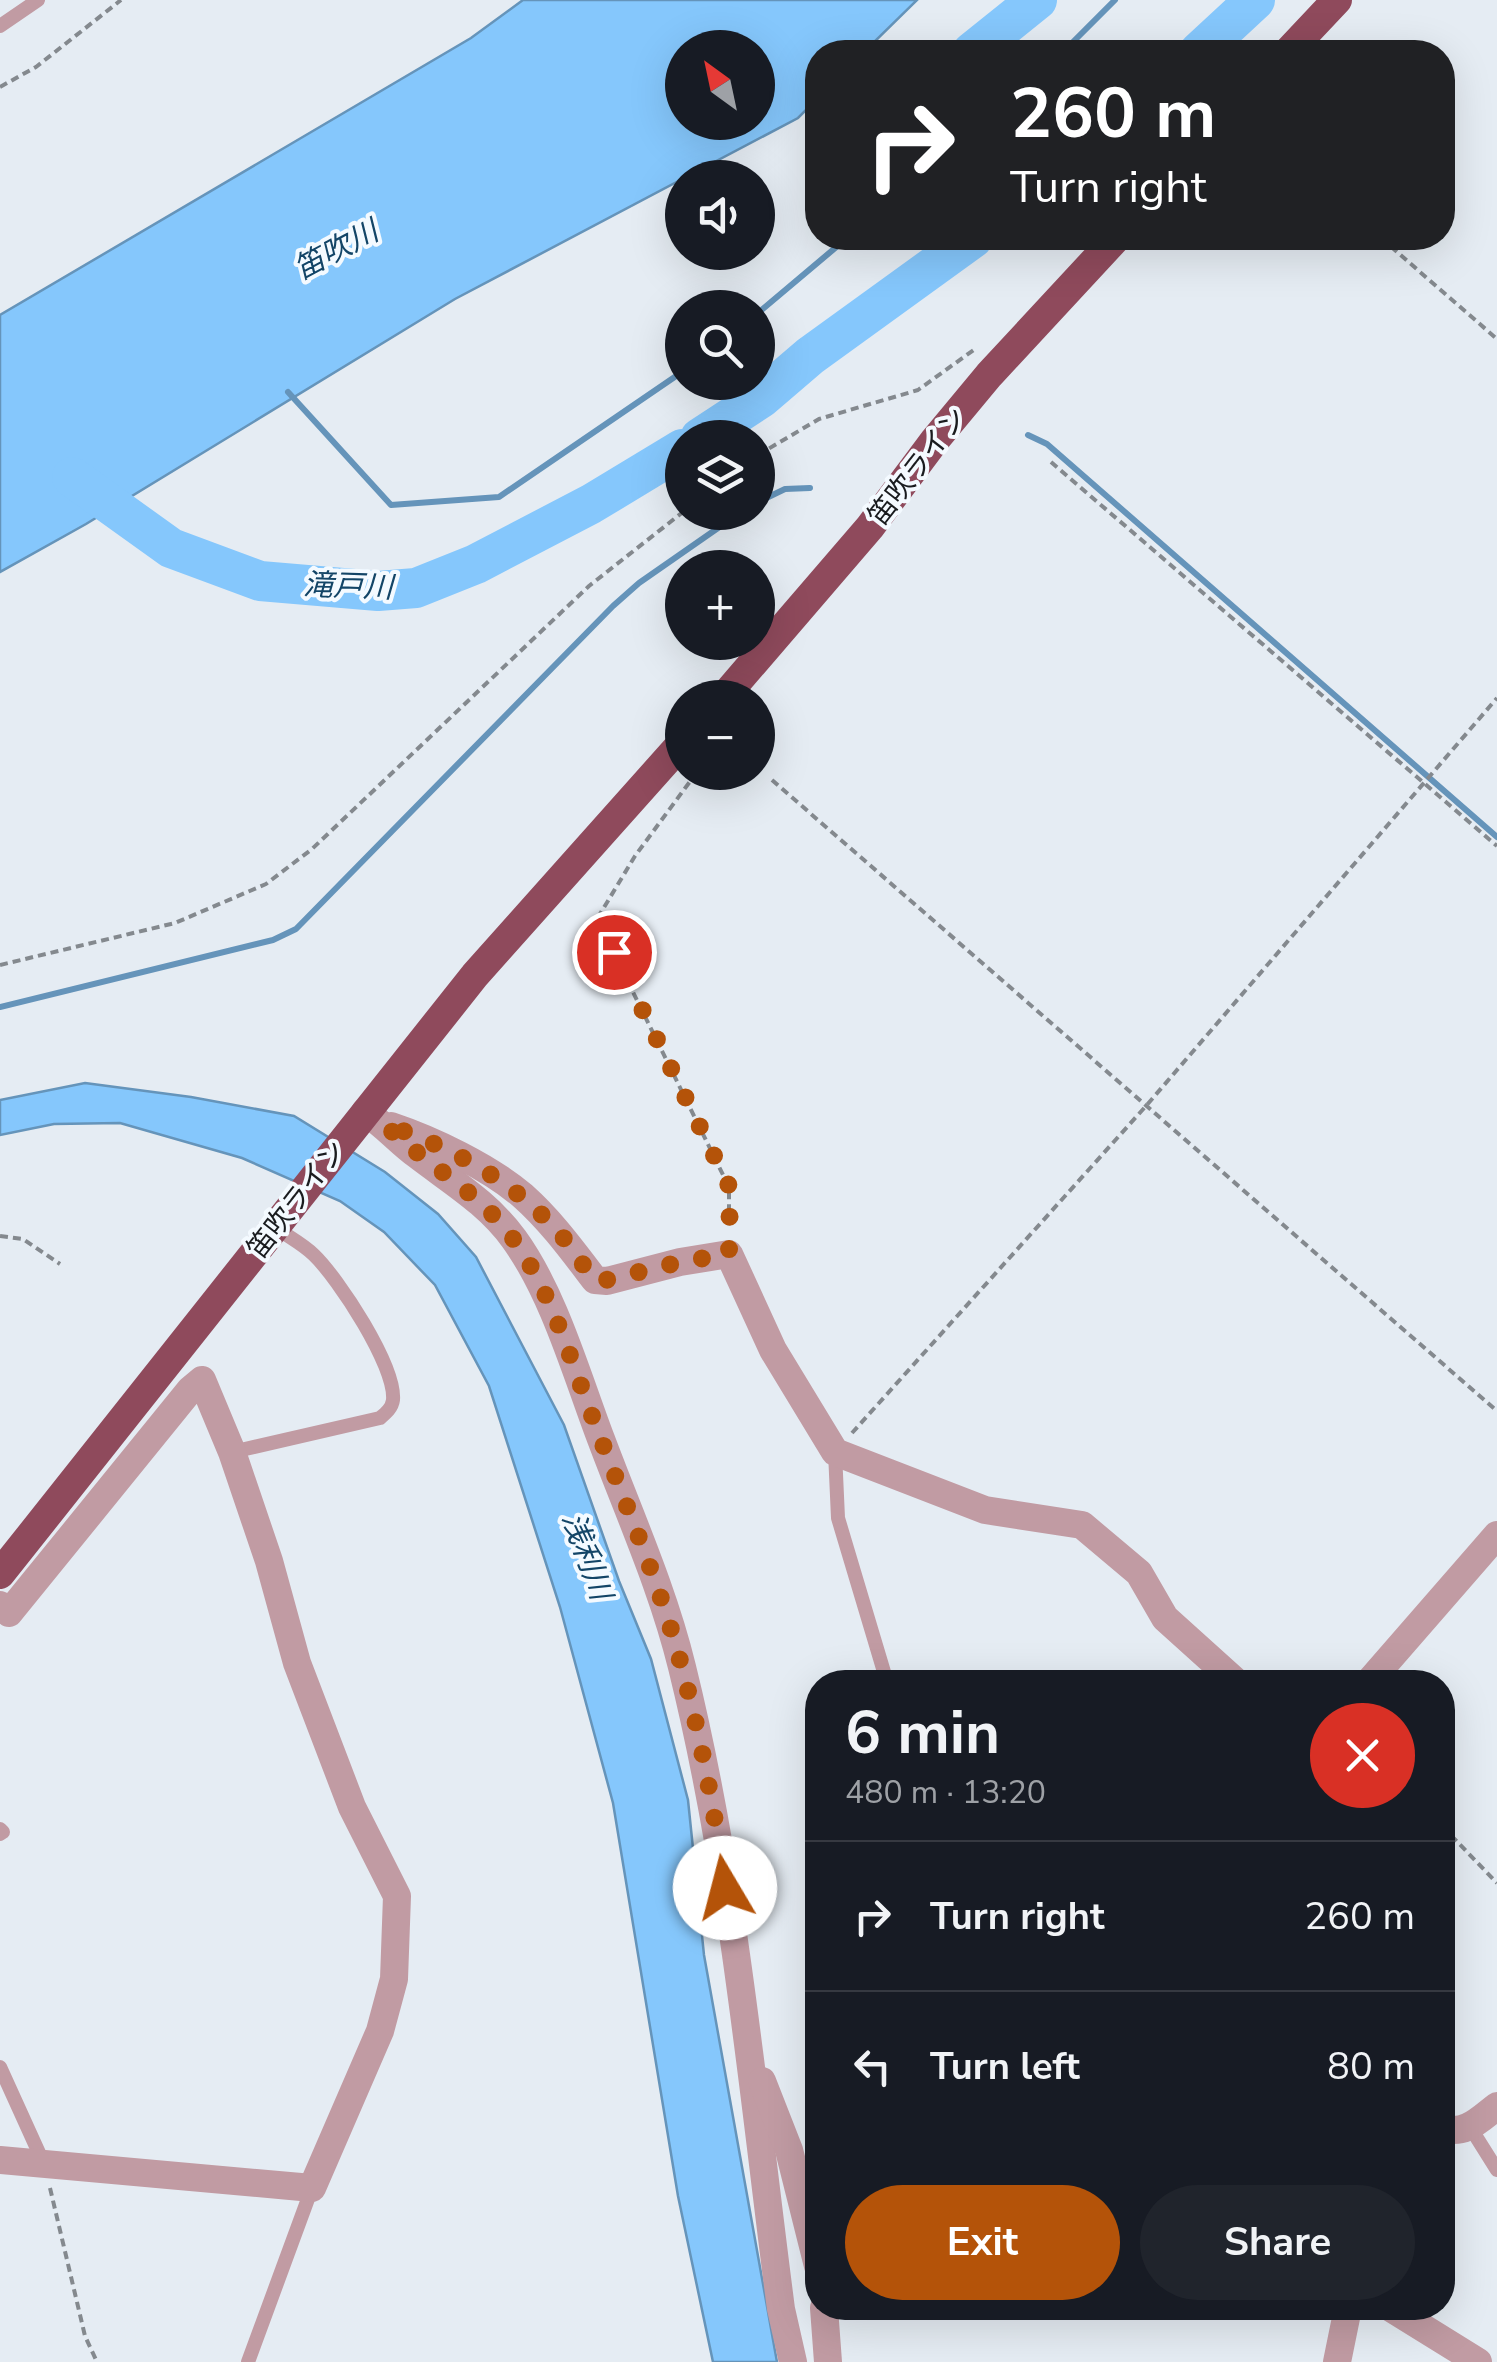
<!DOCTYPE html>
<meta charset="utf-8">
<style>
body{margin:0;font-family:"Nunito Sans","Noto Sans JP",sans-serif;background:#20242c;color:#f1f3f6;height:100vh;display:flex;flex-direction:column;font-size:38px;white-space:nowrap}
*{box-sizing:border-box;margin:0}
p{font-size:32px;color:#9ea1a6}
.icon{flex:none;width:55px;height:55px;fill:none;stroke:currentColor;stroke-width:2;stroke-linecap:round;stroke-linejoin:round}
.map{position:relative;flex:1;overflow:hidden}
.sheet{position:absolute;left:805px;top:1670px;width:650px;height:650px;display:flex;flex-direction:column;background:#171b24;border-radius:40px;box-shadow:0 10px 40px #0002}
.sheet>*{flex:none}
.top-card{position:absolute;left:805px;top:40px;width:650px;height:210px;border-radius:40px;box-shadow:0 10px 40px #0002;background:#202124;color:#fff;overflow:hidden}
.needle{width:65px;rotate:327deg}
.tools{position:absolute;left:665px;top:30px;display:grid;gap:20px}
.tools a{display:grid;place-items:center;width:110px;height:110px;border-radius:50%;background:#171b24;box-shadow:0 10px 40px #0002;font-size:50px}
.pin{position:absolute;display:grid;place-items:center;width:85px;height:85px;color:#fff;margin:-42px;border:5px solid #fff;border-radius:50%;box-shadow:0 2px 10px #0007}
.me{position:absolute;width:110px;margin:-55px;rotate:352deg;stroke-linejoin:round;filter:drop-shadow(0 0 8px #0008)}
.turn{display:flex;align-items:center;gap:35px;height:210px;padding:0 40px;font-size:45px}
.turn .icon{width:130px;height:130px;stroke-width:2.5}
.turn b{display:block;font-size:70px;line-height:85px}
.round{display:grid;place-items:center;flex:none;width:105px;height:105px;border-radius:52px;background:#20242c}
.head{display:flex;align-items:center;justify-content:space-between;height:170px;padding:0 40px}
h1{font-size:60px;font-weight:700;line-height:75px}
.button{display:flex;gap:20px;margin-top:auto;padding:20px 40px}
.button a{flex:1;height:115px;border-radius:60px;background:#b45309;color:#fff;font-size:40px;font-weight:700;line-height:115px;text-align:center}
.button a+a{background:#20242c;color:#f1f3f6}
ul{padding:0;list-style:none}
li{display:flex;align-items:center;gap:30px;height:150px;padding:0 40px;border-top:2px solid #363941}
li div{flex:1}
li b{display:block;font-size:38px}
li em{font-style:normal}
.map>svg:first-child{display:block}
.water{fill:#85c7fc;stroke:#6594ba;stroke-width:2.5;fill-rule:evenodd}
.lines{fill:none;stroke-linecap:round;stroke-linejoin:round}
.stream{stroke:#6594ba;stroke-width:6}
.river{stroke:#85c7fc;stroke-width:40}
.path{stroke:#84898e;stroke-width:4;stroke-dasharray:8 5;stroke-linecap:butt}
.service{stroke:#c19ba3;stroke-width:14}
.minor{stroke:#c19ba3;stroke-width:28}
.trunk{stroke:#8f4a5c;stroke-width:30}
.route{stroke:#b45309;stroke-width:18;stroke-dasharray:0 32.4}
.labels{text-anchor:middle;stroke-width:8;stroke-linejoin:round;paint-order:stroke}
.street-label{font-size:28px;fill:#1a1c1f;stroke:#f4faff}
.water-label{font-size:30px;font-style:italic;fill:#134567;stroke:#f4faff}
</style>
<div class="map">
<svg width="1497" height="2362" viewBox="0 0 1497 2362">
<rect width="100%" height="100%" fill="#e5ecf3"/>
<!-- water -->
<g class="water">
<path d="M 523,0 L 917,0 L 864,52 L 818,52 L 817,99 L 798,118 L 455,299 L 86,524 L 0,572 L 0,315 L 471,38 ZM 682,48 L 758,48 L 758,122 L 682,122 Z"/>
<path d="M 85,1083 L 191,1097 L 294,1116 L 385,1172 L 438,1214 L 476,1257 L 564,1425 L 619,1581 L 651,1659 L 688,1800 L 704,1955 L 777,2362 L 713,2362 L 678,2196 L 613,1803 L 560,1607 L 489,1386 L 435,1285 L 384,1232 L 340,1201 L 242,1158 L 120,1123 L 54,1124 L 0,1135 L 0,1100 Z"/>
</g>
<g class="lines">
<!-- stream -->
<g class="stream">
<path d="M 1063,52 L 1115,0"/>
<path d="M 758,313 L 847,238"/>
<path d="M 288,392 L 391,505 L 499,497 L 682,372"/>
<path d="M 1028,435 L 1047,444 L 1497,837"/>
<path d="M 758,502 L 785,489 L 810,488"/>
<path d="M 0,1007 L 273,940 L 296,929 L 613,606 L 639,583 L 741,512"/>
</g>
<!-- river -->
<g class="river">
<path d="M 972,52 L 1037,0"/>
<path d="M 1199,52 L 1255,0"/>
<path d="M 700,438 L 761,398 L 810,356 L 973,238"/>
<path d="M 72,477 L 171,548 L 260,581 L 378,591 L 416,588 L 476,564 L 591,504 L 682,449"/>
</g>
<!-- path -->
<g class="path">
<path d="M 0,87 L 36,67 L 121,0"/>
<path d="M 1381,238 L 1497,339"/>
<path d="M 758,455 L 819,419 L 918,390 L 975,349"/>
<path d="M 1051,462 L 1497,846"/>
<path d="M 697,772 L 635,856 L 597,919 L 729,1187 L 729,1230"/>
<path d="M 772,780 L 1497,1411"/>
<path d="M 0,965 L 175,923 L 266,884 L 312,849 L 589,586 L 683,512"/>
<path d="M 0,1236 L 23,1239 L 60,1264"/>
<path d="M 852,1433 L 1146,1106 L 1497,698"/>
<path d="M 1442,1826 L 1497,1883"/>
<path d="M 50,2188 L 85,2336 L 97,2362"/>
</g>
<!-- service -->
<g class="service">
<path d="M 0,26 L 38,0"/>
<path d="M 232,1452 L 380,1418 C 386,1413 392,1408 393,1400 C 396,1366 338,1278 314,1255 C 303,1244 287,1236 275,1227"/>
<path d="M 835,1452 L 838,1518 L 887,1682"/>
<path d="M 0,1829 L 3,1832 L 0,1834"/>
<path d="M 0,2067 L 44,2164"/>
<path d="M 1470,2127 L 1497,2170"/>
<path d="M 248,2362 L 312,2188"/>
</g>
<!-- minor -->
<g class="minor">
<path d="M 365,1112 C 385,1125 399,1142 417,1155 C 452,1182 488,1203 514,1239 C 554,1294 577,1376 601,1439 C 629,1514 663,1589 682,1667 C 734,1877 753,2095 781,2309 L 793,2362"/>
<path d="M 391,1126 C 433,1140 489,1167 523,1196 C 551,1221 572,1250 595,1280 L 607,1281 L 680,1262 L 729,1254 L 773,1350 L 835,1452 L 985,1510 L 1082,1525 L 1139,1573 L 1165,1618 L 1236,1682"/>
<path d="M 0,1605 L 9,1613 L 190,1390 L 202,1380 L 232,1452 L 269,1561 L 297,1663 L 352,1807 L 397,1896 L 394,1979 L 380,2031 L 312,2188 L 0,2160"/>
<path d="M 1369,1682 L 1497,1535"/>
<path d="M 762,2081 L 789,2150 L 818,2266"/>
<path d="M 1442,2128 C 1465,2136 1480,2119 1497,2106"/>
<path d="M 824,2308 L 828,2362"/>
<path d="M 1391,2308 L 1478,2362"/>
<path d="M 1337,2362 L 1348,2308"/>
</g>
<!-- trunk -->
<g class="trunk">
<path d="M 1288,52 L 1337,0"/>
<path d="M 723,698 L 870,527 L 935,440 L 989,375 L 1116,238"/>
<path d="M 0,1574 L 475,975 L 682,743"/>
</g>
</g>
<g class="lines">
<!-- route -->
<path class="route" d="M 614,952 L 730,1188 L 729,1254 L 680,1262 L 606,1280 L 594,1280 C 580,1261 568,1241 551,1224 C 506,1177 446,1145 384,1124 C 426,1165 480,1192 514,1240 C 552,1293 571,1361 594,1421 C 624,1501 659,1581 681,1664 C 701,1737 715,1813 725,1888"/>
</g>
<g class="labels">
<!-- street labels -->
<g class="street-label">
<text transform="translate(917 466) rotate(-52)" y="10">笛吹ライン</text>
<text transform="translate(296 1199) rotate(-52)" y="10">笛吹ライン</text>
</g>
<!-- water labels -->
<g class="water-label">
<text transform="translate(336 250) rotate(-28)" y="10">笛吹川</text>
<text transform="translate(348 586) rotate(2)" y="10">滝戸川</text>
<text transform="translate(587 1556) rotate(70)" y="10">浅利川</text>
</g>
</g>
</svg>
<div class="tools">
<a><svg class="needle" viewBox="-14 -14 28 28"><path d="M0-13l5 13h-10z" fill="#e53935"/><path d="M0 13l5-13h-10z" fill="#9ea1a6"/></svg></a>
<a><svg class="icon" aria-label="sound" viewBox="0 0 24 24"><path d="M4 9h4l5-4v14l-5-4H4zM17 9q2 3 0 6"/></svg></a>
<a><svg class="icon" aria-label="search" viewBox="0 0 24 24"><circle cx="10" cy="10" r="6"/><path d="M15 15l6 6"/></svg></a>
<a><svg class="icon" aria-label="layers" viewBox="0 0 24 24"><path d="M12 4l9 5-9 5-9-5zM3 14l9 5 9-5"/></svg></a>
<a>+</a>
<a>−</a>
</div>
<div class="pin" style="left:614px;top:952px;background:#d93025"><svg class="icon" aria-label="arrive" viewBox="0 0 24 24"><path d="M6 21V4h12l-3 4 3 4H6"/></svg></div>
<svg class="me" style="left:725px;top:1888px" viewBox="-20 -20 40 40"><circle r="19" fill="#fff"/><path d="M0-13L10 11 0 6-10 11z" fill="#b45309"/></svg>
<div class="top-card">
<div class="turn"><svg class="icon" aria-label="right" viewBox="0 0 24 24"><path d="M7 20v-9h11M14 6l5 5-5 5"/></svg><div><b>260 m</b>Turn right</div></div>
</div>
<section class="sheet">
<div class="head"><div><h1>6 min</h1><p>480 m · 13:20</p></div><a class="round" style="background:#d93025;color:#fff"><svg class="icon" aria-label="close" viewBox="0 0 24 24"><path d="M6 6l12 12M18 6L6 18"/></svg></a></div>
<ul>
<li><svg class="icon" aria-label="right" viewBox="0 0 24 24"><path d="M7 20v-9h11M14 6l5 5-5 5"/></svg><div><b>Turn right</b></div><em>260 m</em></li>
<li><svg class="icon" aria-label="left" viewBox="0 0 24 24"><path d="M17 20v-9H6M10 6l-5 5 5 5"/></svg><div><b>Turn left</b></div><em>80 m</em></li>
</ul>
<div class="button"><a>Exit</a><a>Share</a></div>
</section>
</div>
